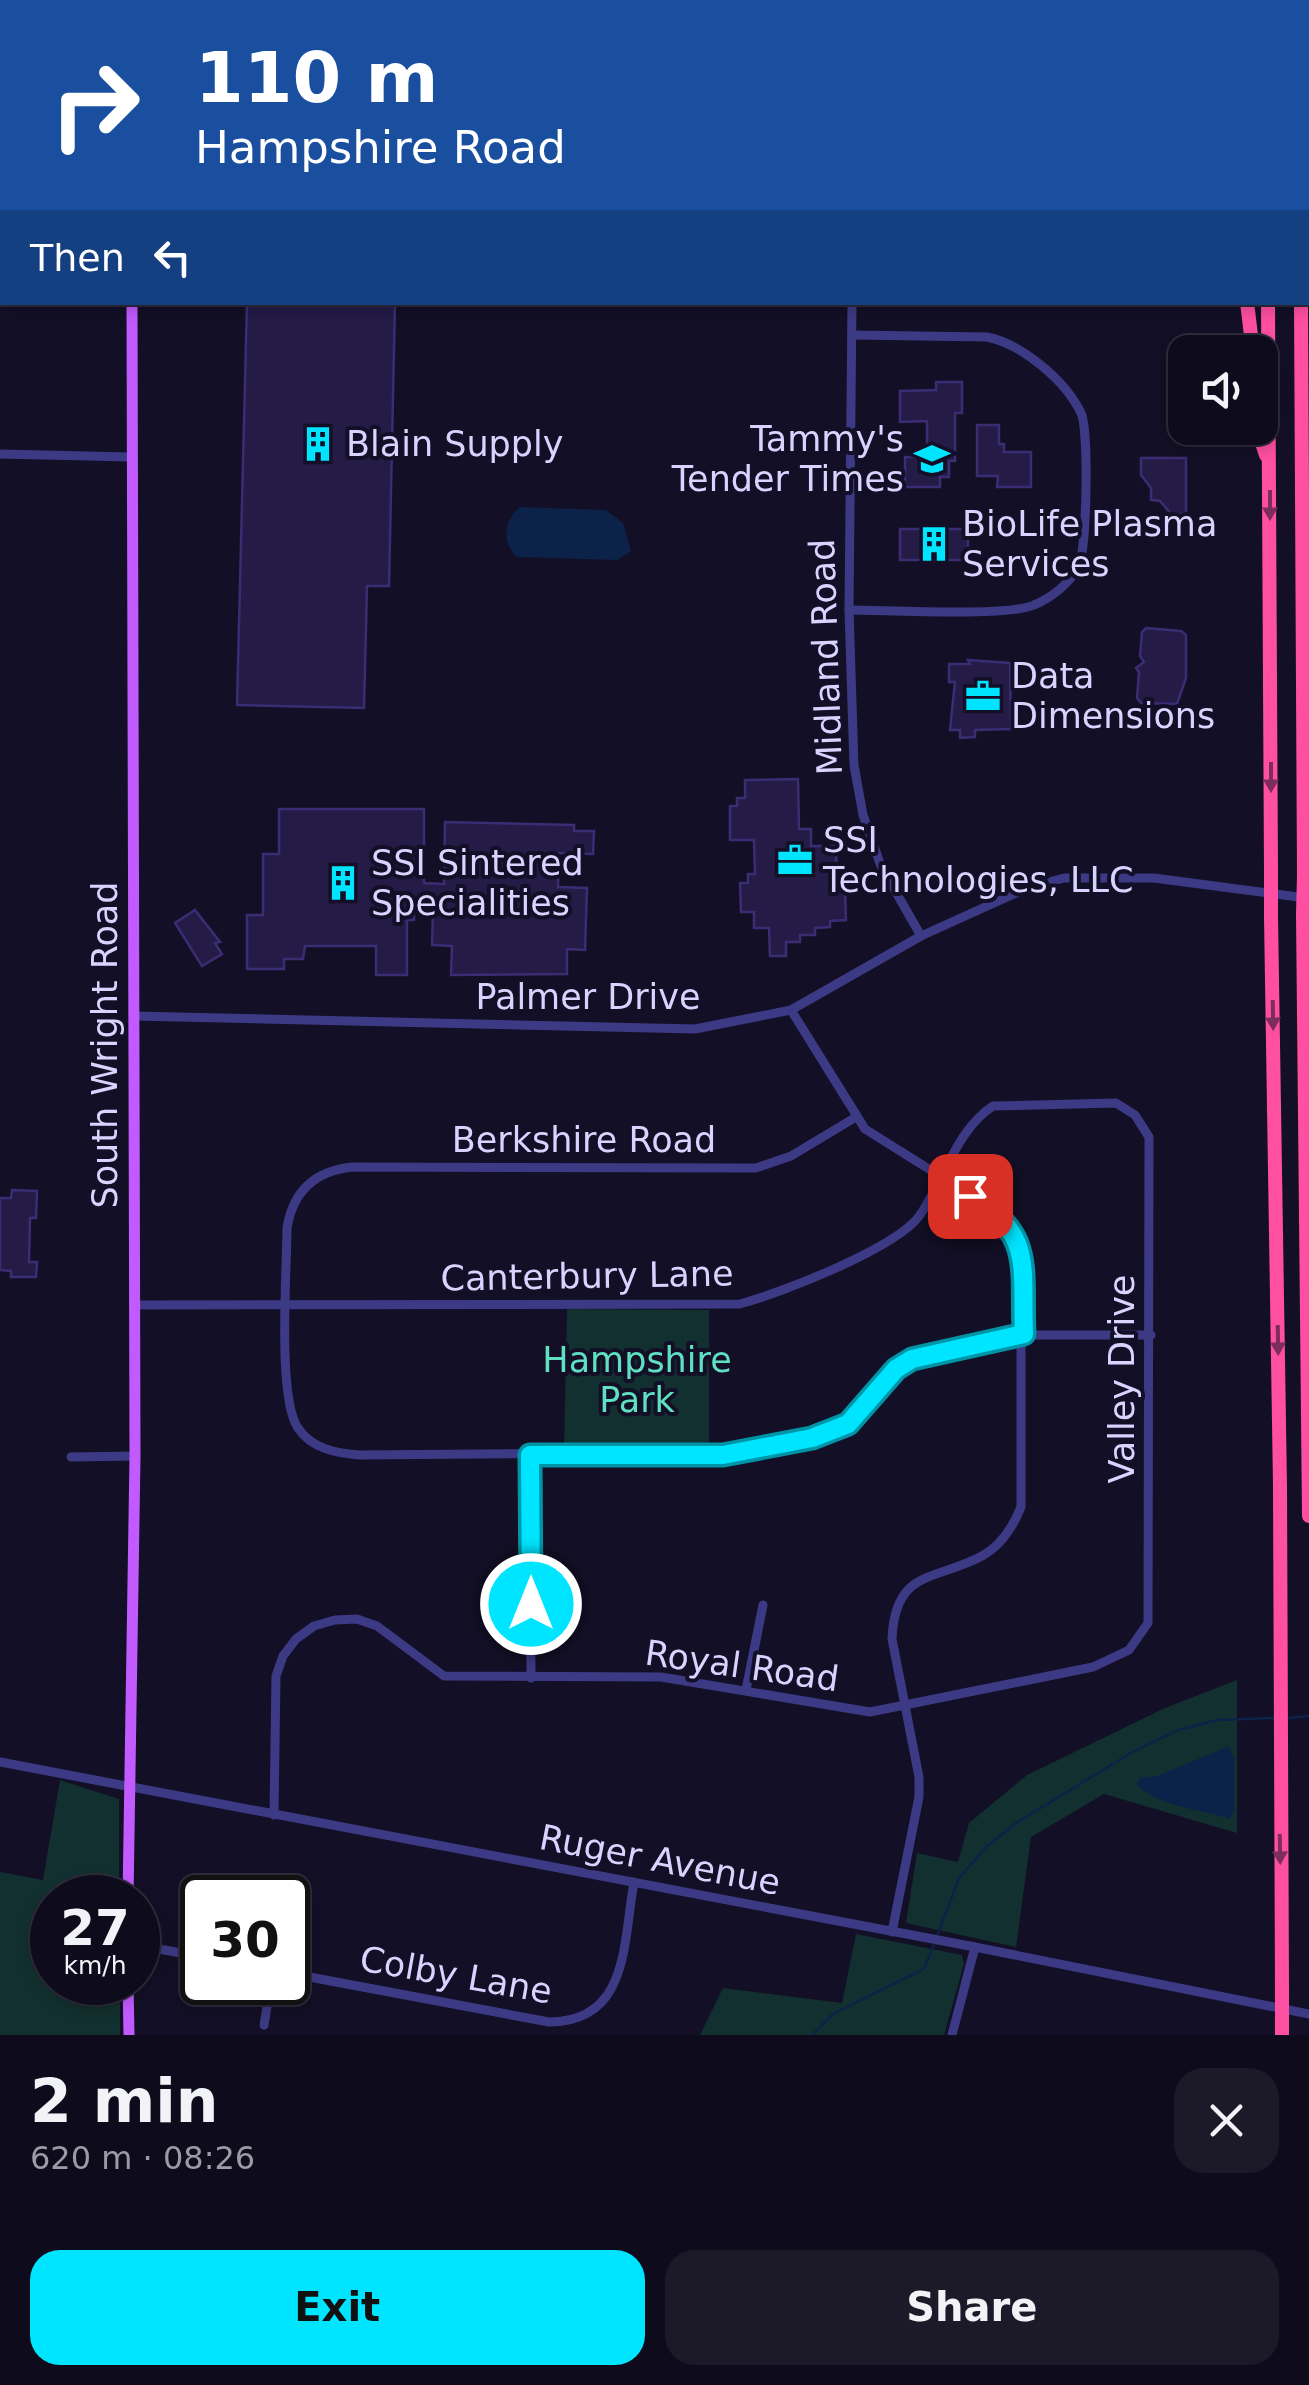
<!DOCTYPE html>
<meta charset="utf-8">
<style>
body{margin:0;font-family:"DejaVu Sans",sans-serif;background:#1c1929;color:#f1f3f6;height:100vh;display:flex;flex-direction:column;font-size:38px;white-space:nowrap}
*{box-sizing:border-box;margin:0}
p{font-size:32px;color:#9b9ba3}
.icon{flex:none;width:55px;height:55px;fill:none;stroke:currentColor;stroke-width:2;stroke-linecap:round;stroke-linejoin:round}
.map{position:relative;height:2035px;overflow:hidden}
.details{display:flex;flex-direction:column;background:#0e0b1c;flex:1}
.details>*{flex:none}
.top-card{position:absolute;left:0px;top:0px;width:1310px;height:305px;box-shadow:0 5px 15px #0003,0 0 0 2px #2e2b3b;background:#1a4fa0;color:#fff;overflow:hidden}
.buttons{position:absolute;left:1168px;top:335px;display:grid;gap:20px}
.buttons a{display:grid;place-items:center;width:110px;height:110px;border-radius:20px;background:#0e0b1c;box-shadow:0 5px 15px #0003,0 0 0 2px #2e2b3b;font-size:50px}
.speed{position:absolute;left:30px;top:1875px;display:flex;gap:20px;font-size:50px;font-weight:700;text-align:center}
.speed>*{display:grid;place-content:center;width:130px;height:130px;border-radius:50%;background:#0e0b1c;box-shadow:0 5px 15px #0003,0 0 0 2px #2e2b3b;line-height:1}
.speed small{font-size:25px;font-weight:400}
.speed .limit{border:5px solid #111;border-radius:15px;background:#fff;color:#111}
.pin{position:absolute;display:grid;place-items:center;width:85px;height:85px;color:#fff;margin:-42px;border-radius:20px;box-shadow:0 5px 15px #0006}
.me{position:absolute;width:110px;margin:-55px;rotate:0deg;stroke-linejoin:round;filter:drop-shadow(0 0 8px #0008)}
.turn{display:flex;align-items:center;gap:35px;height:210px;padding:0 30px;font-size:45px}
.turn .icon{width:130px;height:130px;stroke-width:2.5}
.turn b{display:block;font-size:70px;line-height:85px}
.then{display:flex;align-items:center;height:95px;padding:0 30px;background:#0003;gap:20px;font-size:38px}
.round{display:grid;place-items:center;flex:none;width:105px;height:105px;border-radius:30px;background:#1c1929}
.headline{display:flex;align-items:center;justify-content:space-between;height:170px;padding:0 30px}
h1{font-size:60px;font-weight:700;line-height:75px}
.action{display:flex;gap:20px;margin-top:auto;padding:20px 30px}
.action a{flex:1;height:115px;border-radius:30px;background:#00e5ff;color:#111;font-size:40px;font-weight:700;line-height:115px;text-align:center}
.action a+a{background:#1c1929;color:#f1f3f6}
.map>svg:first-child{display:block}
.green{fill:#12302f}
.water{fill:#0c2248}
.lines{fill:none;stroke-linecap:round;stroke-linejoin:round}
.stream{stroke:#0c2248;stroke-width:2.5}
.building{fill:#241b47;stroke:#3b2d73;stroke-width:2.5}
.minor{stroke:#3d3a85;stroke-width:9}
.major{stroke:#c25bff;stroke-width:11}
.highway{stroke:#ff4fa3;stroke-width:14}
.highway-bridge{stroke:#ff4fa3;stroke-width:14}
.oneway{fill:#7d2c5e}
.route-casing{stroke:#0095a6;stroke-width:25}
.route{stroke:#00e5ff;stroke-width:18}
.labels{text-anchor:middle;stroke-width:8;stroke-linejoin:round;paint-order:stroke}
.poi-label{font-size:35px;fill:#d9d4ff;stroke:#130f26;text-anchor:start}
.street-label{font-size:35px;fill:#d9d4ff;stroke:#130f26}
.park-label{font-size:35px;fill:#5fe0c0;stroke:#130f26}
</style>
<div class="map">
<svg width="1309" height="2035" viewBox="0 0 1309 2035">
<rect width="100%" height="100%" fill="#130f26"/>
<!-- green -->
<g class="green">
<path d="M 567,1309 L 709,1310 L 709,1452 L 564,1451 Z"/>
<path d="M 1237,1680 L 1237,1833 L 1104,1794 L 1031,1837 L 1016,1947 L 906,1923 L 917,1853 L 958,1862 L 969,1823 L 1027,1775 L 1165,1708 Z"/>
<path d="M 60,1780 L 119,1799 L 119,1897 L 52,1898 L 52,1982 L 120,1983 L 120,2035 L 0,2035 L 0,1872 L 43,1880 Z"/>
<path d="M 856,1934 L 962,1955 L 964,1964 L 944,2035 L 700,2035 L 723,1988 L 842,2003 Z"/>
</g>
<!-- water -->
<g class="water">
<path d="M 520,507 L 606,510 L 623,523 L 631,551 L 618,560 L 517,557 C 501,543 504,519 520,507 Z"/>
<path d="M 1229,1746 L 1234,1758 L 1234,1812 L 1229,1819 C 1200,1808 1161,1808 1137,1785 L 1140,1778 L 1157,1776 Z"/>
</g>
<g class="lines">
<!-- stream -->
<g class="stream">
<path d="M 1288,1718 L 1309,1716"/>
<path d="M 937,1936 L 959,1878 L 986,1847 L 1016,1823 L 1131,1753 L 1178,1730 L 1217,1720 L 1275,1718"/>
<path d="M 812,2035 L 833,2014 L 924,1969 L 934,1944"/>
</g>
</g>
<!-- building -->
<g class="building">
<path d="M 247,302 L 395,302 L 389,586 L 367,586 L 364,708 L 237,705 Z"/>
<path d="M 936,382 L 962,382 L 962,413 L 955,413 L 955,461 L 949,461 L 949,477 L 940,477 L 940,487 L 905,487 L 905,457 L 927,457 L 927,421 L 900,422 L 900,391 L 936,390 Z"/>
<path d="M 977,425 L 999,425 L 999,444 L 1004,444 L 1004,452 L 1031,452 L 1031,487 L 997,487 L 998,476 L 977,476 Z"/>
<path d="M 1141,458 L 1186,458 L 1186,514 L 1171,514 L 1160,501 L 1151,500 L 1151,488 L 1141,475 Z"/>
<rect x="900" y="529" width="68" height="31"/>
<path d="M 1146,628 L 1181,631 L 1186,635 L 1186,678 L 1177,704 L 1141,703 L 1137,698 L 1139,672 L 1136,668 L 1144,662 L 1140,656 L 1142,632 Z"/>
<path d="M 968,660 L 1010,663 L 1011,729 L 975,730 L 975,737 L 960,738 L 960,730 L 950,730 L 955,682 L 949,682 L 949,664 L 970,664 Z"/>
<path d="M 798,779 L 799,829 L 811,829 L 811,846 L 836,846 L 837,890 L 845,890 L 846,920 L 830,921 L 830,927 L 815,928 L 815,935 L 800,935 L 800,942 L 786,942 L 786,956 L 770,956 L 769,928 L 754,928 L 754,912 L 741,912 L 740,883 L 748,883 L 748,874 L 755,874 L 754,840 L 730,840 L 730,806 L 737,806 L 737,798 L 745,798 L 745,780 Z"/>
<path d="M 279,809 L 424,809 L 424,883 L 444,884 L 445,822 L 574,825 L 574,831 L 594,831 L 593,854 L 559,853 L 558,887 L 587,888 L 585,950 L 567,949 L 567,974 L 451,975 L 452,946 L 432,945 L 433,912 L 414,912 L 414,920 L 407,920 L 407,975 L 376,975 L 376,946 L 305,946 L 303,959 L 284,959 L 284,969 L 247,969 L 247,915 L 263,915 L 263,854 L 279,854 Z"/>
<path d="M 195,910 L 220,942 L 215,943 L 222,954 L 202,966 L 175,923 Z"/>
<path d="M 12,1190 L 37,1191 L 36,1218 L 30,1218 L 29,1262 L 37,1262 L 36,1277 L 11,1277 L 11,1271 L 0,1270 L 0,1198 L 11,1198 Z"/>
</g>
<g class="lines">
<!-- minor -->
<g class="minor">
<path d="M 592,0 L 593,2"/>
<path d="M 603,0 L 603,2"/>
<path d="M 852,302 L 849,610 L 854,765 L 863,815 L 881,866 L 921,936"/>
<path d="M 0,454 L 131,457"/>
<path d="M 849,610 C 886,610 1007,617 1034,605 C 1051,598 1071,583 1079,565 C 1087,546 1089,430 1081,413 C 1065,380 1022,344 987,337 L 852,335"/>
<path d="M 791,1010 L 865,1129 L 999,1213 L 1013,1229 L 1021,1248 L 1021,1507 C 1013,1527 1002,1545 982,1556 C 935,1581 895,1569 892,1639 L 919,1777 L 919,1797 L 892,1932"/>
<path d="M 133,1016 L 695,1029 L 791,1010 L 921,936 L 1027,888 L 1064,878 L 1154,878 L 1306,898"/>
<path d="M 856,1117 L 791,1156 L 756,1168 L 352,1167 C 315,1171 293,1191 287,1228 C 287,1271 277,1397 298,1428 C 312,1449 336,1453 359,1455 L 745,1452 L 812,1438 L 849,1424 L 896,1369 L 931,1352 L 1024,1335 L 1151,1335"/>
<path d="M 134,1305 L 740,1304 C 781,1293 897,1248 920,1215 C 944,1180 957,1129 993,1106 L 1116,1103 L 1135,1115 L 1149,1137 L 1148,1623 L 1129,1650 L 1093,1667 L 870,1712 L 661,1677 L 444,1676 L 377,1626 L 357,1619 L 335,1620 L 314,1626 L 296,1639 L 283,1656 L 276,1676 L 274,1815"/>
<path d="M 530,1455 L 531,1678"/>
<path d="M 71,1457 L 135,1456"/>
<path d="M 746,1690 L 763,1605"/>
<path d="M 0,1762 L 975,1947 L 1309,2014"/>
<path d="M 138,1945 L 202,1957"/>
<path d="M 288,1973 L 549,2022 C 629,2022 623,1943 634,1882"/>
<path d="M 264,2025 L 271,1982"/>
<path d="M 952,2035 L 975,1947"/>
</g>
<!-- major -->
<g class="major">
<path d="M 127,0 L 128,2"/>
<path d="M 139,2 L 140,0"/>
<path d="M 128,1898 L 135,1456 L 132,302"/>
<path d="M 128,1982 L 129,2035"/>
</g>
<!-- highway -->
<g class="highway">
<path d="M 1121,0 L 1123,2"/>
<path d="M 1265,0 L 1265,2"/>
<path d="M 1298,0 L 1298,2"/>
<path d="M 1247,302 L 1253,352"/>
<path d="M 1268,302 L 1271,872"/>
<path d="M 1301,302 L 1304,876"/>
<path d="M 1257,428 L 1266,455"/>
<path d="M 1303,914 L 1309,1516"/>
<path d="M 1271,917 L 1280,1486 L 1282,1991"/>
</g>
<!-- highway-bridge -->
<g class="highway-bridge">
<path d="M 1303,914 L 1304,876"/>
<path d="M 1271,917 L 1271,872"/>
<path d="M 1282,1991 L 1282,2035"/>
</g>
</g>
<!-- one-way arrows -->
<defs><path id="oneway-solid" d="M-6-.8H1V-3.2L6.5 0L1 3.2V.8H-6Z" transform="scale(2.5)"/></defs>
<g class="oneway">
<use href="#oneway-solid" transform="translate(1270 505) rotate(90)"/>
<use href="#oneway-solid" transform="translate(1271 777) rotate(90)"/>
<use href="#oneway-solid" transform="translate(1273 1015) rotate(89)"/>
<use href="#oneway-solid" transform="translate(1278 1340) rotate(89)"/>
<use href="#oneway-solid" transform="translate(1280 1849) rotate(89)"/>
</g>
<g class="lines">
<defs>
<path id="route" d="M 531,1604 L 530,1455 L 723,1455 L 812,1438 L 848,1424 L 896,1369 L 912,1359 L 1024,1334 C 1021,1267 1035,1234 970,1196"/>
</defs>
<!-- route casing -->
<use href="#route" class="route-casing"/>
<!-- route -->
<use href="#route" class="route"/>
</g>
<!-- icons -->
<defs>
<symbol id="building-bare" viewBox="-9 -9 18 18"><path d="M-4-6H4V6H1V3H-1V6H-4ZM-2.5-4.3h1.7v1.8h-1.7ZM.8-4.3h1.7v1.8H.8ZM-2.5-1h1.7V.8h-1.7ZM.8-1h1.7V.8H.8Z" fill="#00e5ff" stroke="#130f26" stroke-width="2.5" paint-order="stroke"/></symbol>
<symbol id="school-bare" viewBox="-9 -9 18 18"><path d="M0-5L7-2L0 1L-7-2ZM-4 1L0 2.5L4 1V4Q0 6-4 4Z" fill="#00e5ff" stroke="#130f26" stroke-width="2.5" paint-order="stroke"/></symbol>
<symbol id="office-bare" viewBox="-9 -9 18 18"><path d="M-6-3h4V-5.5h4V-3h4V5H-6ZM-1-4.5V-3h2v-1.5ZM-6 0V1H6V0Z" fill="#00e5ff" stroke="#130f26" stroke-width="2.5" paint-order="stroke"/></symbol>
</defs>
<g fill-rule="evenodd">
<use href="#building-bare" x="293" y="419" width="50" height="50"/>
<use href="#school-bare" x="907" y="434" width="50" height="50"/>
<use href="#building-bare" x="909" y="519" width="50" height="50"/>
<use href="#office-bare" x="958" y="671" width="50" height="50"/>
<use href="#office-bare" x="770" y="835" width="50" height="50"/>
<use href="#building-bare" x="318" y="858" width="50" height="50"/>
</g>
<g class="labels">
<!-- poi labels -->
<g class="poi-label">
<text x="904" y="451" text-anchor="end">Tammy's<tspan x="904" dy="40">Tender Times</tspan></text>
<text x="346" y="456">Blain Supply</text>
<text x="962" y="536">BioLife Plasma<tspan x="962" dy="40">Services</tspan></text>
<text x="1011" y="688">Data<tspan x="1011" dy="40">Dimensions</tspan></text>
<text x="823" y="852">SSI<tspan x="823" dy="40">Technologies, LLC</tspan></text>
<text x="371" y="875">SSI Sintered<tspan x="371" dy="40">Specialities</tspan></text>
</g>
<!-- street labels -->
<g class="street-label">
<text transform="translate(826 657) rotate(-92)" y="12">Midland Road</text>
<text x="588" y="1009">Palmer Drive</text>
<text transform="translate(105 1045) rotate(-90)" y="12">South Wright Road</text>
<text x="584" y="1152">Berkshire Road</text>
<text transform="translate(587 1276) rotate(-1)" y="12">Canterbury Lane</text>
<text transform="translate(1122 1379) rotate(-90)" y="12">Valley Drive</text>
<text transform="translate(742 1666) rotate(8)" y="12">Royal Road</text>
<text transform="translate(660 1860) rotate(11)" y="12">Ruger Avenue</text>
<text transform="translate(456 1975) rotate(10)" y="12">Colby Lane</text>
</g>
<!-- park labels -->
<g class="park-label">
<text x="637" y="1372">Hampshire<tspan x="637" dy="40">Park</tspan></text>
</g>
</g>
</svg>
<div class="buttons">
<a><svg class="icon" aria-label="sound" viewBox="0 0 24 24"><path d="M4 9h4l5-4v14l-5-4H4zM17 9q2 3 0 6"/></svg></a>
</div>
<div class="speed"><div>27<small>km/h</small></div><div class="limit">30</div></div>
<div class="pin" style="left:970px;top:1196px;background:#d93025"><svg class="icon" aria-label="arrive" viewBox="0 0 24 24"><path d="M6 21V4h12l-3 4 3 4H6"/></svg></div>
<svg class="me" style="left:531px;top:1604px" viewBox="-20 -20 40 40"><circle r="17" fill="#00e5ff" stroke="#fff" stroke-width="3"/><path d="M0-11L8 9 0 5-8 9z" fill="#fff"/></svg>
<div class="top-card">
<div class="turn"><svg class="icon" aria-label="right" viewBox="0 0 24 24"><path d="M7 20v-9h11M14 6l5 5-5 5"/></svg><div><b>110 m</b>Hampshire Road</div></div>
<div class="then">Then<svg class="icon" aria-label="left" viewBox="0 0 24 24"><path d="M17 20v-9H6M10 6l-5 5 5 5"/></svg></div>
</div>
</div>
<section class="details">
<div class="headline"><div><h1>2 min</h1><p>620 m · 08:26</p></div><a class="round"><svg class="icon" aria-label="close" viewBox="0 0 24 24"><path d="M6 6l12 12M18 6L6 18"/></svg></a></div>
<div class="action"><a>Exit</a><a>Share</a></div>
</section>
